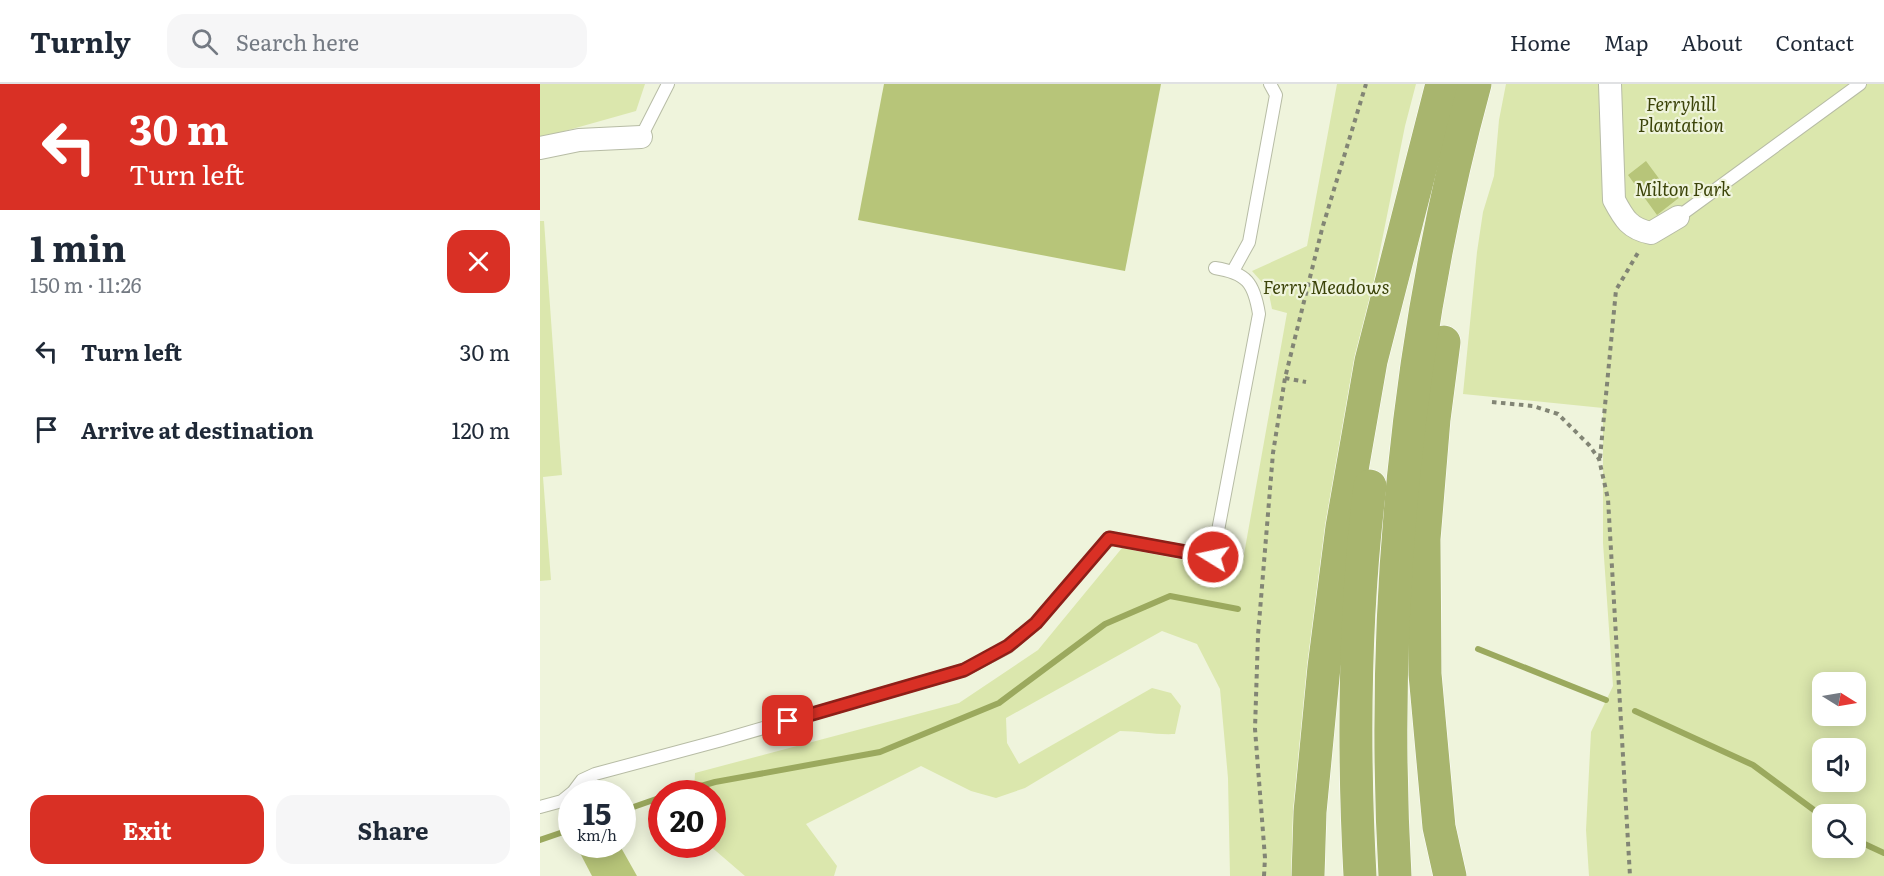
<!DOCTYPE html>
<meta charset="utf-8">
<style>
body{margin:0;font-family:Literata,serif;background:#f6f6f7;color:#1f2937;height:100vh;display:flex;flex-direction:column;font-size:22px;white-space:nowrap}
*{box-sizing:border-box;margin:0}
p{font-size:20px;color:#747a83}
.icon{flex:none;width:33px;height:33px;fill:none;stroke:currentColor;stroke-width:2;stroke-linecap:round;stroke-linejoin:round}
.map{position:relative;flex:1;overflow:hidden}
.details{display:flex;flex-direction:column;background:#fff;width:540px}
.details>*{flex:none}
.top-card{background:#d93025;color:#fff;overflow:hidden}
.needle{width:39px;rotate:101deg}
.controls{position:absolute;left:1272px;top:588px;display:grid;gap:12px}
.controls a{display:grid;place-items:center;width:54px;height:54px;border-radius:12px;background:#fff;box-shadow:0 3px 15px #0003;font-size:30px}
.speed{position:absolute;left:18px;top:696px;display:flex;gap:12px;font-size:30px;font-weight:700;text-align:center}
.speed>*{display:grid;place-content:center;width:78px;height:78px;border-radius:50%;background:#fff;box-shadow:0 3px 15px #0003;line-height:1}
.speed small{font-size:15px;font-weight:400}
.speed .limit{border:9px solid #d22;background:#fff;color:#111}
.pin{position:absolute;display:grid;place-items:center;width:51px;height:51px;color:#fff;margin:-26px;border-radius:12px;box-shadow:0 3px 9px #0006}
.me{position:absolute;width:66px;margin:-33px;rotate:280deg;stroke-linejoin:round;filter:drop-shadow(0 0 4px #0008)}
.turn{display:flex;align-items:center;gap:21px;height:126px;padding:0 30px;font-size:27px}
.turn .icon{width:78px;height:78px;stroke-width:2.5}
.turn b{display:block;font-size:42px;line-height:51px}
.round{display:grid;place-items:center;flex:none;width:63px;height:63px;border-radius:18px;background:#f6f6f7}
.summary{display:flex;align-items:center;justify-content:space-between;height:102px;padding:0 30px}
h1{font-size:36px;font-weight:700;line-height:45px}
.cta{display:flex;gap:12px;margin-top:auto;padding:12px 30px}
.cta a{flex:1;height:69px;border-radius:18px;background:#d93025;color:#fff;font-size:24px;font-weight:700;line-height:69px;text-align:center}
.cta a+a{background:#f6f6f7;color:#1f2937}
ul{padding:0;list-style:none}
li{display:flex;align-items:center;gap:18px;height:78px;padding:0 30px}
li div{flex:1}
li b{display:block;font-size:22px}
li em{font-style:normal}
header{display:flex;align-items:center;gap:36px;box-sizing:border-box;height:84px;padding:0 30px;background:#fff;border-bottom:2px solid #e0e1e3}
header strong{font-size:28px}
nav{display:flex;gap:33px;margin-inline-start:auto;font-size:21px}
.search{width:420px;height:54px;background:#f6f6f7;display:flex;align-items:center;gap:15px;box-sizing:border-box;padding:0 21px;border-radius:18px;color:#747a83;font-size:22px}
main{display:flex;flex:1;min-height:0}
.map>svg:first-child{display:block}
.green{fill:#dbe7ad;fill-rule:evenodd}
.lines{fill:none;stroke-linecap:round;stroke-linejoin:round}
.stream{stroke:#9ba95e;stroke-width:6}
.building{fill:#b7c579}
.lane-casing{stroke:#b7bca5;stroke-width:14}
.street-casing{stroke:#b7bca5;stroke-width:24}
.highway-casing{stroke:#fff;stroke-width:34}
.path{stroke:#828575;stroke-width:4;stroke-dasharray:4.5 4.5;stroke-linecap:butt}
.lane{stroke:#fff;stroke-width:12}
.street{stroke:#fff;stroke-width:22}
.highway{stroke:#a8b56e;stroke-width:33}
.route-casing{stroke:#8d1f18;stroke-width:15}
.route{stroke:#d93025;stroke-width:10}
.labels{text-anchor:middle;stroke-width:4.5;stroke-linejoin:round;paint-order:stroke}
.park-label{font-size:18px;font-style:italic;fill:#3b4308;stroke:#eff4dc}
</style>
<header>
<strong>Turnly</strong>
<div class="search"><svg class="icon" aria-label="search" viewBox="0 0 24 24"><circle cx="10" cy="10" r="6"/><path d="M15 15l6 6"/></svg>Search here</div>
<nav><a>Home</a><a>Map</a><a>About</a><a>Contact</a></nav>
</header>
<main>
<section class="details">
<div class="top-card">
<div class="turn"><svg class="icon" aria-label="left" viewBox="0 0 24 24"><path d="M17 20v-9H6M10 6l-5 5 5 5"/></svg><div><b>30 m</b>Turn left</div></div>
</div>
<div class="summary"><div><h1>1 min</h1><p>150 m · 11:26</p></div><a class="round" style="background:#d93025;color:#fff"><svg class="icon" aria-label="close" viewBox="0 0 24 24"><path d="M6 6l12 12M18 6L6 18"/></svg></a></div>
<ul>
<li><svg class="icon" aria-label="left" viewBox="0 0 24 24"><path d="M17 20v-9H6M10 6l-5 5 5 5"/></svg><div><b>Turn left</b></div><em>30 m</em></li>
<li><svg class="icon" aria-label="arrive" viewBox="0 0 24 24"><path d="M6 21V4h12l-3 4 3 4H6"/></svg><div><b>Arrive at destination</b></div><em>120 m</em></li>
</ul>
<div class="cta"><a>Exit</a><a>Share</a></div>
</section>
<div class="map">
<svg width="1344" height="792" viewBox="0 0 1344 792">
<rect width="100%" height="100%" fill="#eff4dc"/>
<!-- green -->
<g class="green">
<path d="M 0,0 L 105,0 L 96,27 L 0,54 Z"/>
<path d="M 797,0 L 876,0 L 865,42 L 825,241 L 758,792 L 690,792 L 688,694 L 680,605 L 657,560 L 622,547 L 466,634 L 467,659 L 479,680 L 612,604 L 631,609 L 641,622 L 635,650 C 616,651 598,647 580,647 L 485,704 L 456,714 L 431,707 L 381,682 L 266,740 L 297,782 L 294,792 L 205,792 L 169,761 L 172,760 L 172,710 L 154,709 L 155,689 L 419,619 L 498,566 L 582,464 L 701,487 L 747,229 L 732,225 L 728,205 L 712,187 L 767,162 Z"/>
<path d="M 966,0 L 1344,0 L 1344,792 L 1049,792 L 1046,746 L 1051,648 L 1073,602 L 1063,459 L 1063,324 L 923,310 L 937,168 L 943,128 L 954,92 L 959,36 ZM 1282,598 L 1316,598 L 1316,632 L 1282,632 ZM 1282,664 L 1316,664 L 1316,698 L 1282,698 ZM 1282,730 L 1316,730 L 1316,764 L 1282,764 Z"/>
<path d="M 0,137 L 4,137 L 22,391 L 3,393 L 11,496 L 0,497 Z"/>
</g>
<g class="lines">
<!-- stream -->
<g class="stream">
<path d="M 938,565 L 1066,616"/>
<path d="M 1095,627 L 1213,681 L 1282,732"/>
<path d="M 133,710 L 175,698 L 340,668 L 459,619 L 565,540 L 630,512 L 698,525"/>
<path d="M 82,727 L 122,713"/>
<path d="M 0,756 L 32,745"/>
<path d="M 1316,756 L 1344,769"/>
</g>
</g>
<!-- building -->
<g class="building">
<path d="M 344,0 L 621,0 L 585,187 L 318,136 Z"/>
<path d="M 1106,77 L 1123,100 L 1128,97 L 1140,113 L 1117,131 L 1088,91 Z"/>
<path d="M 54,760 L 79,760 L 97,792 L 52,792 L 40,769 Z"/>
</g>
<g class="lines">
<defs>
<g id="lane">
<path d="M 101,53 L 128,0"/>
<path d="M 1138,133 L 1320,0"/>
<path d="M 693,187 L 709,158 L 736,11 L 730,0"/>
<path d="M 0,723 L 22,717 L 33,708 L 42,696 L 55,690 L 182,656 L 424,586 L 468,563 L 496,539 L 569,454 L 673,473 L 719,230 C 714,199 707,189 675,184"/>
</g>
<g id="street">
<path d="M 1070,0 L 1074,116 C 1084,135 1090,145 1111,149 L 1138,133"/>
<path d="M 0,64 L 39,56 L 101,53"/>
</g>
<g id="highway">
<path d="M 904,258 L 894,335 L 884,455 L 885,590 L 899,743 L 910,792"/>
<path d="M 768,792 L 770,728 L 784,583 L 802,443 L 831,277 L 902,0"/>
<path d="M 820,792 C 813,663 814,531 830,402"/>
<path d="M 855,792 C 840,530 866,253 935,0"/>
</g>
</defs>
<!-- lane casing -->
<use href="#lane" class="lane-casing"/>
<!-- street casing -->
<use href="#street" class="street-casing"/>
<!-- highway casing -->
<use href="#highway" class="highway-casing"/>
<!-- path -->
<g class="path">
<path d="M 745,294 L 766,298"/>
<path d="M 952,318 L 993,322 L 1018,330 L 1049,361 L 1059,375 L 1068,415 L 1090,792"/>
<path d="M 1060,374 L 1076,206 L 1099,167"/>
<path d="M 724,792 L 725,774 L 715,645 L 718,551 L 733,369 L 745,294 L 782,145 L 826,0"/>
</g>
<!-- lane -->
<use href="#lane" class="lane"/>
<!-- street -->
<use href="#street" class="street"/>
<!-- highway -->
<use href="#highway" class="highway"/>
</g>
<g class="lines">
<defs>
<path id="route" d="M 248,637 L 424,586 L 468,562 L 496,539 L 569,454 L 673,473"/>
</defs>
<!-- route casing -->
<use href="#route" class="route-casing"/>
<!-- route -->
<use href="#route" class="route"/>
</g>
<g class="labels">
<!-- park labels -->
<g class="park-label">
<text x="1141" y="27">Ferryhill<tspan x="1141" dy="21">Plantation</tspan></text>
<text x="1143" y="112">Milton Park</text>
<text x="786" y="210">Ferry Meadows</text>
</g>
</g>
</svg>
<div class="controls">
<a><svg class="needle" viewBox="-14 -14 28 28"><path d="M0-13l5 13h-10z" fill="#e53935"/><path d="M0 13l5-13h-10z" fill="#747a83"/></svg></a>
<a><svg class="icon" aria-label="sound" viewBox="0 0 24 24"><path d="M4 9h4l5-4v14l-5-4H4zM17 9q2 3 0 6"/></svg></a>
<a><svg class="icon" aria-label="search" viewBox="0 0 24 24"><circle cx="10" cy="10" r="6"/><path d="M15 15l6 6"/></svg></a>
</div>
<div class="speed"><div>15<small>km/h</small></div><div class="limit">20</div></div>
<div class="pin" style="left:248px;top:637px;background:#d93025"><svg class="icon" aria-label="arrive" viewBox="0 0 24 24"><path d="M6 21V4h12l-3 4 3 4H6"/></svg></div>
<svg class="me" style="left:673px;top:473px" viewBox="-20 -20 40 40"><circle r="17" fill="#d93025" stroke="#fff" stroke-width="3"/><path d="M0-11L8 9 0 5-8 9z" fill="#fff"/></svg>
</div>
</main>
